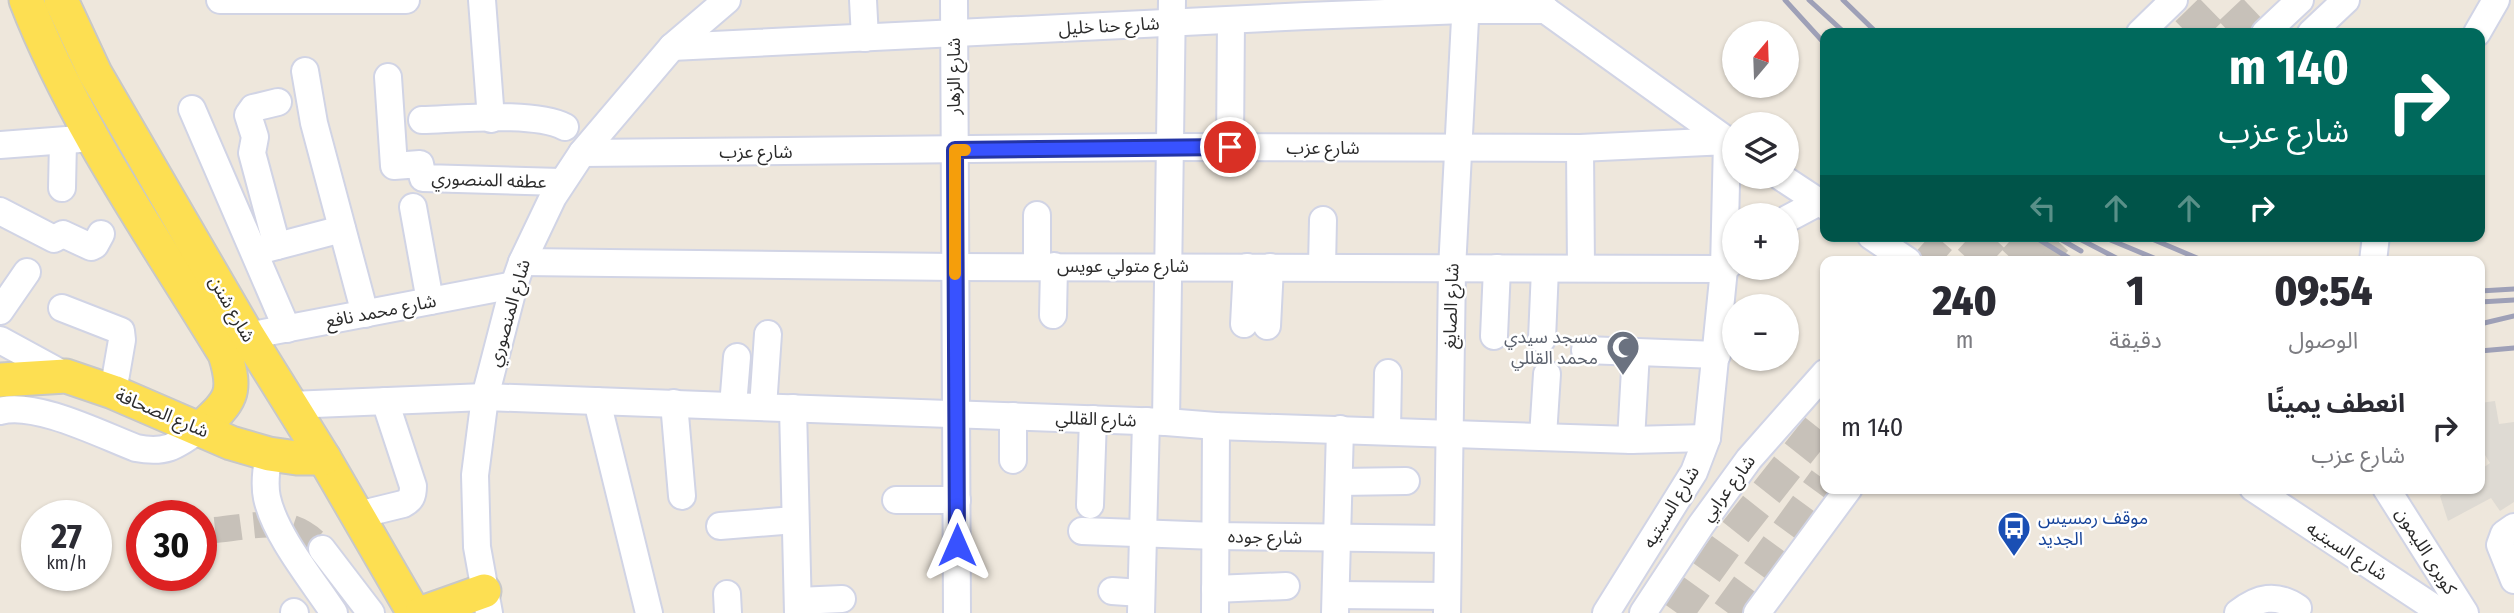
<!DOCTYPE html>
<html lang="ar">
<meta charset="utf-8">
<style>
body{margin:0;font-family:"Fira Sans Condensed","Noto Sans Arabic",sans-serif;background:#f7f7f7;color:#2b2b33;direction:rtl;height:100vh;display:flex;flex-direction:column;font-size:26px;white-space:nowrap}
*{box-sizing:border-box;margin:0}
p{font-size:23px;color:#7c7c81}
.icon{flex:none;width:38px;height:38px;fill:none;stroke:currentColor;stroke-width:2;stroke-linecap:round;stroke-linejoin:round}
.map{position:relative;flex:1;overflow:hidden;direction:ltr}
.details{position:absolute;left:1820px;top:256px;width:665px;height:238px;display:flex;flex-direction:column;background:#fff;border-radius:14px;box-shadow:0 2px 5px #0004;direction:rtl}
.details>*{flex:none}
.banner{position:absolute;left:1820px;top:28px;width:665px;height:214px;border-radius:14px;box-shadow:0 2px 5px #0004;direction:rtl;background:#00695c;color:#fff;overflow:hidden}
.needle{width:46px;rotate:19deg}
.tools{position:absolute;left:1722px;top:21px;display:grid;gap:14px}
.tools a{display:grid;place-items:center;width:77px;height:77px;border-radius:50%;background:#fff;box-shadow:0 2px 5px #0004;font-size:35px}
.speed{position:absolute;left:21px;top:500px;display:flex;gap:14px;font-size:35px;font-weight:700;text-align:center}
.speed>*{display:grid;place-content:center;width:91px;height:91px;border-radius:50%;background:#fff;box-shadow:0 2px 5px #0004;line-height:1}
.speed small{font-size:18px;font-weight:400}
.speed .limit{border:10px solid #d22;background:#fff;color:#111}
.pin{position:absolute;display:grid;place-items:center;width:60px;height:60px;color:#fff;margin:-30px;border:4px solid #fff;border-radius:50%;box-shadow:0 2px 7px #0007}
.me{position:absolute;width:77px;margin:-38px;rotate:0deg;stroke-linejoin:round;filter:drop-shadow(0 0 5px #0008)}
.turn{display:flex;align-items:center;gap:24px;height:147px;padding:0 21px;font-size:32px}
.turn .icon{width:91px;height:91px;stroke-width:2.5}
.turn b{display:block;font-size:49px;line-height:60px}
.lanes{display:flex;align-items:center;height:66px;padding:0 21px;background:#0003;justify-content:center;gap:35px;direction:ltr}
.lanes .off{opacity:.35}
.eta{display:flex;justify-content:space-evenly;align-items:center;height:119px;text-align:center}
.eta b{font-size:42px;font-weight:800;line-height:49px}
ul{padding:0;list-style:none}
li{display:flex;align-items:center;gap:21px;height:105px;padding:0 21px}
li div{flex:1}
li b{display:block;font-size:26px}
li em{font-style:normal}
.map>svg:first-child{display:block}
.plaza{fill:#dedad3}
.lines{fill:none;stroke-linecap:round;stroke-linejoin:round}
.minor-tunnel{stroke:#c7c1b9;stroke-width:26;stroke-dasharray:26 13;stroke-linecap:butt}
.major-tunnel{stroke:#c7c1b9;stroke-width:33;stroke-dasharray:33 17;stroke-linecap:butt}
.minor-casing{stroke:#d1d4e5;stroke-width:30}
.major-casing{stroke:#c8c8c8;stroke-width:37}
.minor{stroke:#fff;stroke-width:26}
.major{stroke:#fddf52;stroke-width:33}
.rail{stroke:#9ea0b7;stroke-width:5}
.route-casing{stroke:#2435a6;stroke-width:18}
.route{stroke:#3852ff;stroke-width:12}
.slow{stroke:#f59e0b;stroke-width:12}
.labels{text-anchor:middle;stroke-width:5;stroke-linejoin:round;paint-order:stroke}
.street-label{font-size:18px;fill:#2b2b2b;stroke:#fff}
.worship-label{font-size:18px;fill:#5b616d;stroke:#fff;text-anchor:end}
.transit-label{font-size:18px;fill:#164399;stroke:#fff;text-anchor:start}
</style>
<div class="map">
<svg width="2514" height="613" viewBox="0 0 2514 613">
<rect width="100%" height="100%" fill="#eee7dc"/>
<!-- plaza -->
<path class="plaza" d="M 2495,401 L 2499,424 L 2514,422 L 2514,502 L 2500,511 L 2491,498 L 2448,521 L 2440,496 L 2451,488 L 2480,488 L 2480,470 L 2490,463 L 2480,447 L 2480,403 Z"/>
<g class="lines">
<!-- minor-tunnel -->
<g class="minor-tunnel">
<path d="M 1925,261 L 1947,236"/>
<path d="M 2041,261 L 2064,236"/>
<path d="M 215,530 C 258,526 290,513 322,549"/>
</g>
<!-- major-tunnel -->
<g class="major-tunnel">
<path d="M 2187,33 L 2221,0"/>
<path d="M 2230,33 L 2265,0"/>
<path d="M 1970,261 L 1993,236"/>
<path d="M 2014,261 L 2037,236"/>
<path d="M 1677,613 L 1733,535 L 1825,419"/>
<path d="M 1728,613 L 1825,480"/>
</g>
<defs>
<g id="minor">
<path d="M 220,0 L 406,0"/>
<path d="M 482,0 L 491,119"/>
<path d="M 863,0 L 865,38"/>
<path d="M 954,0 L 957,613"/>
<path d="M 1533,1 L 1732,144"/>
<path d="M 2140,33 L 2174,0"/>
<path d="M 2265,33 L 2300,0"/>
<path d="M 2311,33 L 2346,0"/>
<path d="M 2477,33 L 2496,0"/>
<path d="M 672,47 L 1306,16 L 1464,10 L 1546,10"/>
<path d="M 305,71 L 314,123 L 365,314"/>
<path d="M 388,77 L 394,166 L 420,164 L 423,178 L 561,182"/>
<path d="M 192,109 L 287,329"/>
<path d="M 422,120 C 458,119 535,111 565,127"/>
<path d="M 0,145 L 93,138"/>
<path d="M 1230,147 L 1231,20"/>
<path d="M 1580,148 L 1581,268"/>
<path d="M 582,153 L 1169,147 L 1580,148 L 1727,141 L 1724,269 L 1707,438 L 1694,472 L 1606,613"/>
<path d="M 1781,177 L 1825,206"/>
<path d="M 62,188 L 63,141"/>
<path d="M 413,207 L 430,301"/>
<path d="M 0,211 L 54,239 L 63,234 L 91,247 L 95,245 L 101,234"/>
<path d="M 1787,219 L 1819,202"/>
<path d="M 1871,236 L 1908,261"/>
<path d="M 277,246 L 252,153 L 255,137 L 248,115 L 253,108 L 278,102"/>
<path d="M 262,250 L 342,229"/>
<path d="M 2373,261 L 2376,236"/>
<path d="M 522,262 L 955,267 L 1724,269 L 1734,260"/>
<path d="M 1037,265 L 1037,215"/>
<path d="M 1322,267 L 1323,220"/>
<path d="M 62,308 L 121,331 L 122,340 L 113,392"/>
<path d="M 0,311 L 27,272"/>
<path d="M 1053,315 L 1054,266"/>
<path d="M 1244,324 L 1247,267"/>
<path d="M 1267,326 L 1270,267"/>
<path d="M 248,336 L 514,285"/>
<path d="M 1494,336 L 1497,268"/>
<path d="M 1542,339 L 1545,269"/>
<path d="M 0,340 L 66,376"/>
<path d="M 1585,350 L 1717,355"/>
<path d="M 597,401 L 649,613"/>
<path d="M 674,403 L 682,496"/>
<path d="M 290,405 L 485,397 L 1166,422 L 1216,426 L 1631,440 L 1707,438"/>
<path d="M 733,406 L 737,357"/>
<path d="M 763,407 L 768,334"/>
<path d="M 793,408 L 798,613"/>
<path d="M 0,411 C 35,401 102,435 136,448 C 166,454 176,446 200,429"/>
<path d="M 1166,422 L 1172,0"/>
<path d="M 1387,430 L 1388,373"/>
<path d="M 1543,436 L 1547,374"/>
<path d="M 1631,440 L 1636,352"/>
<path d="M 269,454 C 266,469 264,484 267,498 C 275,535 313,581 334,613"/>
<path d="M 1013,460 L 1013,416"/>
<path d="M 1339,482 L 1406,481"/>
<path d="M 2253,488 L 2442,613"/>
<path d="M 2386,488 L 2465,613"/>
<path d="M 896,500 L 957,500"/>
<path d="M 1090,505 L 1093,419"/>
<path d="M 358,515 L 403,504 C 411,500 413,496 413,486 L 385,401"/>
<path d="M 720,526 L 795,520"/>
<path d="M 2514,527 L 2504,534 L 2500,545 L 2514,580"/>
<path d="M 1082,531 L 1216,536 L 1448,539"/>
<path d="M 322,549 L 371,613"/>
<path d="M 1215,589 L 1286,586"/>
<path d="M 1112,591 L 1141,593"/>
<path d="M 727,594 L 728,613"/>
<path d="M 1336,595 L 1447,596"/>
<path d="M 798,601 L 842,599"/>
<path d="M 294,612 L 295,613"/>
<path d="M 489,613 L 477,547 L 475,475 L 485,397 L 514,285 L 522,262 L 553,197 L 582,153 L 672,47 L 727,0"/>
<path d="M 1141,613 L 1146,421"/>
<path d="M 1215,613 L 1216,426"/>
<path d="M 1335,613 L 1340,429"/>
<path d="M 1447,613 L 1452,269 L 1466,0"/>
<path d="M 1643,613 L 1701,525 L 1749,459 L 1825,373"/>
<path d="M 1757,613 L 1849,488"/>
<path d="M 2238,613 C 2258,597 2276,593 2298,608"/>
</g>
<g id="major">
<path d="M 26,0 C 75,126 155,239 225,354 C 238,395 230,401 200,429"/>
<path d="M 61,0 L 95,73 L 248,336 L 324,458 L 414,613"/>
<path d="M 0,380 L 66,376 L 113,392 L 231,443 L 269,454 L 297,458 L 324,458"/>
<path d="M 422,613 L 484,591"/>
</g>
</defs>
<!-- minor casing -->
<use href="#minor" class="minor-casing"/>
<!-- major casing -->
<use href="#major" class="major-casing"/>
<!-- minor -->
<use href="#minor" class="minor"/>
<!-- major -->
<use href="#major" class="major"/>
<!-- rail -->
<g class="rail">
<path d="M 1785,0 L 1825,44"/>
<path d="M 1809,0 L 1845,33"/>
<path d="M 1843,0 L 1877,33"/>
<path d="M 2033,236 L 2074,261"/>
<path d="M 2055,236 L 2081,251"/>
<path d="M 2074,236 L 2122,261"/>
<path d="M 2101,236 L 2161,261"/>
<path d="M 2145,236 L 2204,261"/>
<path d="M 2480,291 L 2514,289"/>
<path d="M 2480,302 L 2514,300"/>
<path d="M 2480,324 L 2514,316"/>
<path d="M 2480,351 L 2514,348"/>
</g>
</g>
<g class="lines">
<defs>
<path id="route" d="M 957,545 L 955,150 L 1230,147"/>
</defs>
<!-- route casing -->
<use href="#route" class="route-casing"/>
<!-- route -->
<use href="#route" class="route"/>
<!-- slow -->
<path class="slow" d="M 955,274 L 955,150 L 965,150"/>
</g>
<!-- icons -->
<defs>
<symbol id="mosque-pin" viewBox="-11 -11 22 30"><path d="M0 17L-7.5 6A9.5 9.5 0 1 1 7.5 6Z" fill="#6b7280" stroke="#fff"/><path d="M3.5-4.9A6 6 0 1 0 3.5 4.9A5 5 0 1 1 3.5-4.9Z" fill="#fff"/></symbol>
<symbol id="bus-pin" viewBox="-11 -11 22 30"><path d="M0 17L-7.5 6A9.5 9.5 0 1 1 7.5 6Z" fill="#1a4fb4" stroke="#fff"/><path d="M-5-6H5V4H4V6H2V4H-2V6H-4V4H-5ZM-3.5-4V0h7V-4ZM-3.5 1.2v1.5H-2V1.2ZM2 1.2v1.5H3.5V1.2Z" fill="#fff"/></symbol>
</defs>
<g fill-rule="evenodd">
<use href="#mosque-pin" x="1604" y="328" width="38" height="52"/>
<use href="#bus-pin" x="1995" y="509" width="38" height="52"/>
</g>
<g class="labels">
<!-- street labels -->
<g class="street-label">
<text transform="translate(1109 26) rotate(-3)" y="6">شارع حنا خليل</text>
<text transform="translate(954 76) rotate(-90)" y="6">شارع الزهار</text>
<text x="1323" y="154">شارع عزب</text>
<text x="756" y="158">شارع عزب</text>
<text transform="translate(489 180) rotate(2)" y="6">عطفه المنصوري</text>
<text x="1123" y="272">شارع متولي عويس</text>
<text transform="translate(1451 306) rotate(-88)" y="6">شارع الصايغ</text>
<text transform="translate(232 309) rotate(60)" y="6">شارع شنن</text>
<text transform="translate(381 311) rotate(-11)" y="6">شارع محمد نافع</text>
<text transform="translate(509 313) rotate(-74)" y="6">شارع المنصوري</text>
<text transform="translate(162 413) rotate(23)" y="6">شارع الصحافة</text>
<text transform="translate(1096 419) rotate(2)" y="6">شارع القللي</text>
<text transform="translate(1728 488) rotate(-53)" y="6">شارع عرابي</text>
<text transform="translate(1671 507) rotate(-59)" y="6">شارع السبتيه</text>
<text transform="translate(1265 537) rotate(1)" y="6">شارع جوده</text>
<text transform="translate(2347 551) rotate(33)" y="6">شارع السبتيه</text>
<text transform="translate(2426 551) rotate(58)" y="6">كوبرى الليمون</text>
</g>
<!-- worship labels -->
<g class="worship-label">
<text x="1598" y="343">مسجد سيدي<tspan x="1598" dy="21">محمد القللي</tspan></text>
</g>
<!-- transit labels -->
<g class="transit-label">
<text x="2038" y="524">موقف رمسيس<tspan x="2038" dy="21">الجديد</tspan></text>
</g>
</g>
</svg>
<div class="tools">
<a><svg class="needle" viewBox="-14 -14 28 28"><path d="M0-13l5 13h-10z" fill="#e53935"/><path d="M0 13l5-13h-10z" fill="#7c7c81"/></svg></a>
<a><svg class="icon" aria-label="layers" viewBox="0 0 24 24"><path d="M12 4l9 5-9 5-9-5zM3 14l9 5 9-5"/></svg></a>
<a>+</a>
<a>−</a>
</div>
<div class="speed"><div>27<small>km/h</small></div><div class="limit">30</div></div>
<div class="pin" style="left:1230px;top:147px;background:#d93025"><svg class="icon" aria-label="arrive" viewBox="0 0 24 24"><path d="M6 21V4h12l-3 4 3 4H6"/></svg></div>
<svg class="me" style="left:957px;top:545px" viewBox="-20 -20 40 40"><path d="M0-17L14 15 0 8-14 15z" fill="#3852ff" stroke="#fff" stroke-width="4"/></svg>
<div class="banner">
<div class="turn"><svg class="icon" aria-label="right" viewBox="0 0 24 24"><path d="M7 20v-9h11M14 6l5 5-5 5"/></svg><div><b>140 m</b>شارع عزب</div></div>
<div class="lanes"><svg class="icon off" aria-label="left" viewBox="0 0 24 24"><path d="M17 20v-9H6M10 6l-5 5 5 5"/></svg><svg class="icon off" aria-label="ahead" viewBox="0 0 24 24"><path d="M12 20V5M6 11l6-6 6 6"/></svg><svg class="icon off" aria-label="ahead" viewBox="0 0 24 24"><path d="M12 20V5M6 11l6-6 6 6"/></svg><svg class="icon" aria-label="right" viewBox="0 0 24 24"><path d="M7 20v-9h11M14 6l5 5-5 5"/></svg></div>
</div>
<section class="details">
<div class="eta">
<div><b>09:54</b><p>الوصول</p></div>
<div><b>1</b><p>دقيقة</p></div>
<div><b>240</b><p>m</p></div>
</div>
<ul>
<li><svg class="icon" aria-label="right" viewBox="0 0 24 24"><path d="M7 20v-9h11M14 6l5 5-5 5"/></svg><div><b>انعطف يمينًا</b><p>شارع عزب</p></div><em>140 m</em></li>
</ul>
</section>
</div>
